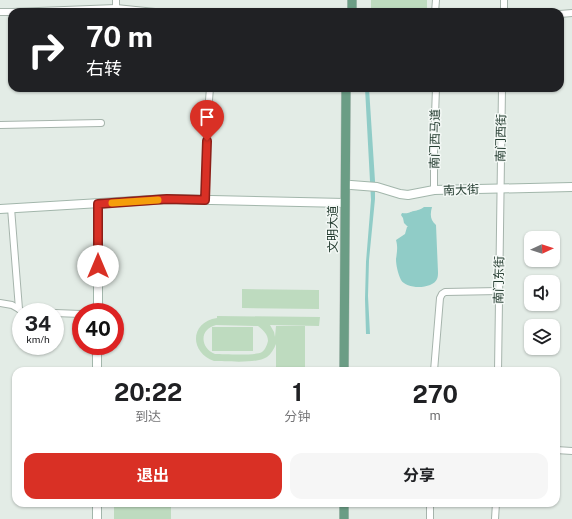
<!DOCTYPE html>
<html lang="zh">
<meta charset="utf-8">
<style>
body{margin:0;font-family:"Public Sans","Noto Sans SC",sans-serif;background:#f6f6f6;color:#202124;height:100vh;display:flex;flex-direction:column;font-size:15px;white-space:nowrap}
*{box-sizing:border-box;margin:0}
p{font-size:13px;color:#757577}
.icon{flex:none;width:22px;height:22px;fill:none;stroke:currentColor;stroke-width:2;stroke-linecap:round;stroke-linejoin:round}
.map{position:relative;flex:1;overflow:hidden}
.drawer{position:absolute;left:12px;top:367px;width:548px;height:140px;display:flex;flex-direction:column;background:#fff;border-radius:12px;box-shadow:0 1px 3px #0004}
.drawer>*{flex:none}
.hud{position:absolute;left:8px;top:8px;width:556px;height:84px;border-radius:12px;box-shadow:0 1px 3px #0004;background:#202124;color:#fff;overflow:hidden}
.needle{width:26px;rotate:87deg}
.controls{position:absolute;left:524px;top:231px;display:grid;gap:8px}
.controls a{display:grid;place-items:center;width:36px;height:36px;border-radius:8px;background:#fff;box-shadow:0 1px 3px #0004;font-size:20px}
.speed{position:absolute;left:12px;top:303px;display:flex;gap:8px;font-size:20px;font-weight:700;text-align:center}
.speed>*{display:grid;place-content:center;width:52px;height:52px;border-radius:50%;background:#fff;box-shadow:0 1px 3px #0004;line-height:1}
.speed small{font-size:10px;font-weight:400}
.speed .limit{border:6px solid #d22;background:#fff;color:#111}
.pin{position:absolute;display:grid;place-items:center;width:34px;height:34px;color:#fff;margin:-41px -17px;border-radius:50% 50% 50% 0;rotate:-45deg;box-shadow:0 0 4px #0007}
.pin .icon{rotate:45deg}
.me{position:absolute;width:44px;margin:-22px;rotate:0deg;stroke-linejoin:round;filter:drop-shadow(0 0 3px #0008)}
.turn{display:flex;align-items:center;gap:14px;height:84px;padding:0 12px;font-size:18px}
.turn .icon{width:52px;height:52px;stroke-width:2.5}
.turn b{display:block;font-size:28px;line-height:34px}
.eta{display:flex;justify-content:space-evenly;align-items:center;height:68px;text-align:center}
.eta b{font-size:24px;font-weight:700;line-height:28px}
.button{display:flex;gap:8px;margin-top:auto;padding:8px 12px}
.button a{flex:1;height:46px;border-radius:12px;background:#d93025;color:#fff;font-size:16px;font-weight:700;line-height:46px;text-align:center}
.button a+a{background:#f6f6f6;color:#202124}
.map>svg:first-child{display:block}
.green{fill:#bedbbf;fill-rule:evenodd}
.water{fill:#90ccc7}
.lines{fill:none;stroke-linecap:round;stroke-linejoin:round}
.street-casing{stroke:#a6b4ac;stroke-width:8}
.secondary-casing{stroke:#a2b6ab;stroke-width:10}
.primary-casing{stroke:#c2c8c5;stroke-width:10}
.street{stroke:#fff;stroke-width:6}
.secondary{stroke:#fff;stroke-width:8}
.primary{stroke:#6b9d85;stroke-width:9}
.route-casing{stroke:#8d1f18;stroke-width:10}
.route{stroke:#d93025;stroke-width:7}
.slow{stroke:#f59e0b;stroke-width:7}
.labels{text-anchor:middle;stroke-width:3;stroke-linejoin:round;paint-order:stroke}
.street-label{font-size:12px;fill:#243c30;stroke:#f3f8f5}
</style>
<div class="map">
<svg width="572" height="519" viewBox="0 0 572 519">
<rect width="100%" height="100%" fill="#e3ece6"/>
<!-- green -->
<g class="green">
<path d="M 371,0 L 427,0 L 427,12 L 371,11 Z"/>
<path d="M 242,289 L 319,290 L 319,309 L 242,308 Z"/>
<path d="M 217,316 L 320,317 L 319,326 L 270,325 L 274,332 L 275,337 L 276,326 L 305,326 L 305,369 L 276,369 L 276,344 C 274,349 271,354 267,357 C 257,364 226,361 214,361 C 189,352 190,322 217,318 ZM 216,325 L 258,326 C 263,330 268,334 268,341 C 267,345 265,350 262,352 C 255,356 224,354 215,354 C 200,348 199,329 216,325 Z"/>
<rect x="212" y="327" width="41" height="24"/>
<rect x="114" y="503" width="57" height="16"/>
</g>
<!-- water -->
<g class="water">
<path d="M 365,88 L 369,88 L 375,181 L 375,199 L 369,260 L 368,296 L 370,334 L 366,334 L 365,299 L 366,262 L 371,200 Z"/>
<path d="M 424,207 L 432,207 C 430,214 430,220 436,225 L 438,272 C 438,274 438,277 437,279 C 433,289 407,290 401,280 C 398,274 396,265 396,259 C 397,252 398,247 396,240 L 405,234 L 407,227 L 408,227 L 404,223 L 403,218 L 401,215 L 402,213 C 409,214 409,212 414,211 C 418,210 420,210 424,207 Z"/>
</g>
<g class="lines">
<defs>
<g id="street">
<path d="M 116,8 L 116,0"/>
<path d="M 0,12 L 12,12"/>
<path d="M 13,12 L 116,8 L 155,12"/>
<path d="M 435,12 L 436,0"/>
<path d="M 504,12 L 504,0"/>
<path d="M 560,14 L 572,13"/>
<path d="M 0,125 L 101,123"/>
<path d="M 434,190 L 434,143 L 436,88"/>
<path d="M 205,200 L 208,112 L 210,88"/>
<path d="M 11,208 L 19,309 L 22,312"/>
<path d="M 0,303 L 12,305 L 19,309"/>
<path d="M 55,313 L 81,314"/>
<path d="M 434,371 L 440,298 L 442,294 L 445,292 L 499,291"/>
<path d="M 498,371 L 502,88"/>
<path d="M 556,450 L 572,451"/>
<path d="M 430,503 L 430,519"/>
<path d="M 495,519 L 496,503"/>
</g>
<g id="secondary">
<path d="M 351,185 L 377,187 L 400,194 L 408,195 L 434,190 L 572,187"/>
<path d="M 0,209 L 167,199 L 345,203"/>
<path d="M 98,312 L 98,204"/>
<path d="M 97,371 L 97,346"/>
<path d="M 97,519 L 97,503"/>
</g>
<g id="primary">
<path d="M 352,12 L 352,0"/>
<path d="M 344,371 L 346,88"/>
<path d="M 344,519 L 344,503"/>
</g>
</defs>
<!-- street casing -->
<use href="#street" class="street-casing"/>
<!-- secondary casing -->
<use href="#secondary" class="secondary-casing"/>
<!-- primary casing -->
<use href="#primary" class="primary-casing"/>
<!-- street -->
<use href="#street" class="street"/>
<!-- secondary -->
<use href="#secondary" class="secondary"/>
<!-- primary -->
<use href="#primary" class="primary"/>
</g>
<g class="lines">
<defs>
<path id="route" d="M 98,266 L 98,204 L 167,199 L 205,200 L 207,141"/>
</defs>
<!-- route casing -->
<use href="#route" class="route-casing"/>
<!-- route -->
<use href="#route" class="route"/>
<!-- slow -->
<path class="slow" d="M 112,203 L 158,200"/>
</g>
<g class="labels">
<!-- street labels -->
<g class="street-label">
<text transform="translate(501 138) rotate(-89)" y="4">南门西街</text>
<text transform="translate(435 139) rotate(-89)" y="4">南门西马道</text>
<text transform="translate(461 190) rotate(-2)" y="4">南大街</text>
<text transform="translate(333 229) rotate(-90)" y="4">文明大道</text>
<text transform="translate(499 280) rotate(-89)" y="4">南门东街</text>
</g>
</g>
</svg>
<div class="controls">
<a><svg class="needle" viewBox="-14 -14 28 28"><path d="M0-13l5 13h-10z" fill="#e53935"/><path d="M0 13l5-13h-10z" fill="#757577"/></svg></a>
<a><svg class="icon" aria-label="sound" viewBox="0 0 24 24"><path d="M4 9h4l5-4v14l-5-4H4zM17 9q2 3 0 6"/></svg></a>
<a><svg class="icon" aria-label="layers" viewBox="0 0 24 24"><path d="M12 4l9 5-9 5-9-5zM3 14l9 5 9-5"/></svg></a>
</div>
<div class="speed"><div>34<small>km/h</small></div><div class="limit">40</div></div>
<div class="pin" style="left:207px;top:141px;background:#d93025"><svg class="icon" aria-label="arrive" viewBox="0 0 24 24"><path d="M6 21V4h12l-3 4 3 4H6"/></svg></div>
<svg class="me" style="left:98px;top:266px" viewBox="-20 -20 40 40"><circle r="19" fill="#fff"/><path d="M0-13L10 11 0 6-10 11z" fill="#d93025"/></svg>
<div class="hud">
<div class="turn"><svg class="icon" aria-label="right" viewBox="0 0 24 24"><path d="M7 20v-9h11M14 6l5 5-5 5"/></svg><div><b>70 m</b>右转</div></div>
</div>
<section class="drawer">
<div class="eta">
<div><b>20:22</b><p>到达</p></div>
<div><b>1</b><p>分钟</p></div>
<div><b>270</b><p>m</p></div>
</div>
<div class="button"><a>退出</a><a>分享</a></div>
</section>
</div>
